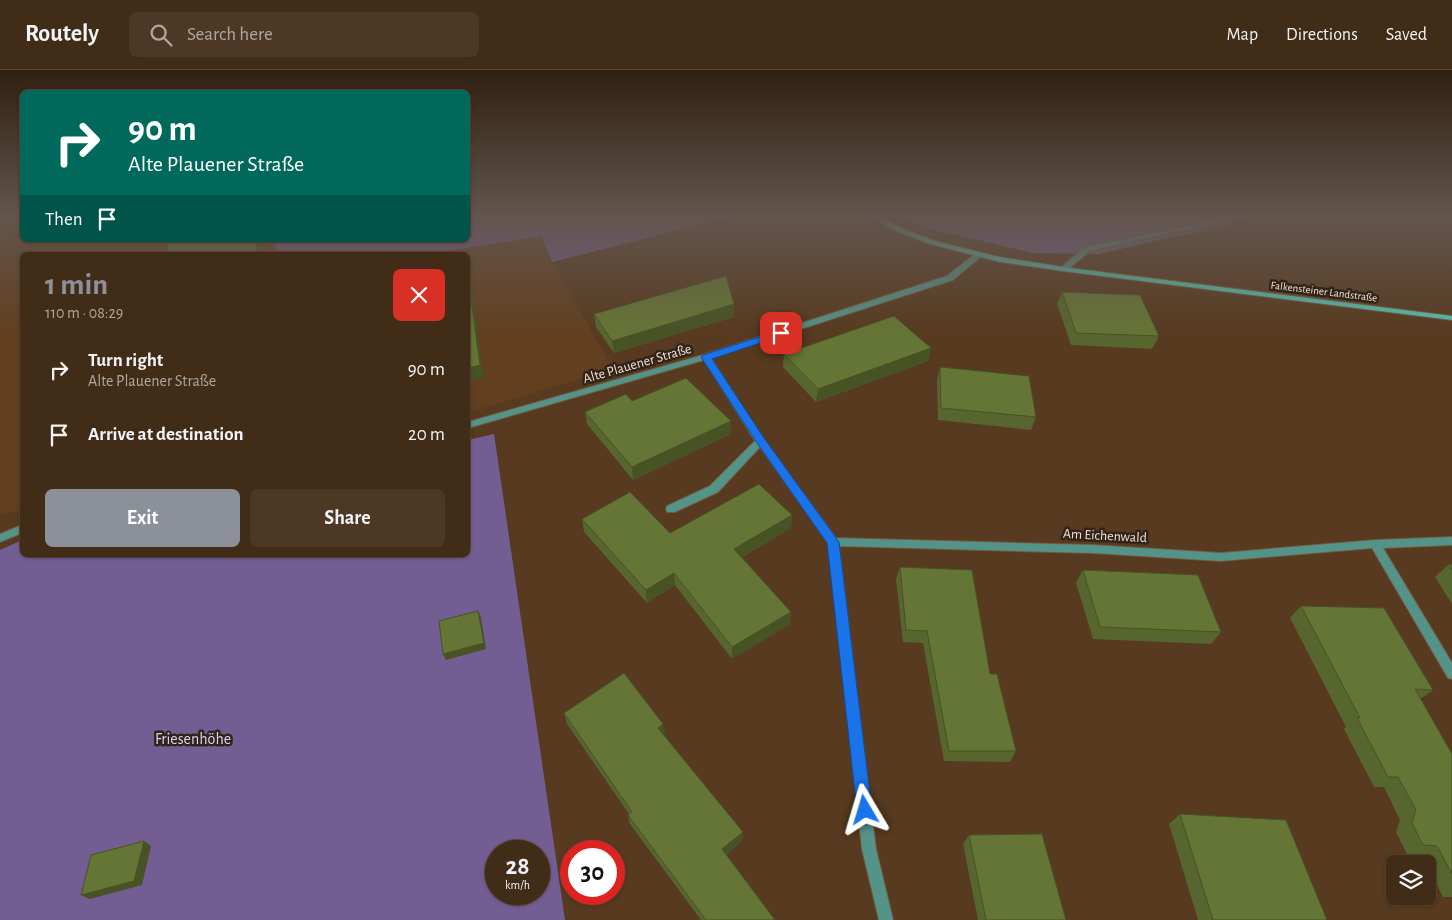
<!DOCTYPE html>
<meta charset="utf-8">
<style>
body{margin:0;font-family:"Alegreya Sans",sans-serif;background:#4c3824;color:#f1f3f6;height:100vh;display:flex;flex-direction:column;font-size:19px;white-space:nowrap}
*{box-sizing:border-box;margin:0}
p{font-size:16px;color:#aea7a1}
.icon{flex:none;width:28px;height:28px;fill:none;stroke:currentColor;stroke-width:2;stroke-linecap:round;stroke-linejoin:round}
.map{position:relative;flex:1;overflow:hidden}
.sheet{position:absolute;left:20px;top:182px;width:450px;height:305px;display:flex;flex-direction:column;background:#412c17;border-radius:8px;box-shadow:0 1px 4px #0004,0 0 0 1px #5a4836}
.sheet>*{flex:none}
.hud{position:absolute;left:20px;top:20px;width:450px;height:152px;border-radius:8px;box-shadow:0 1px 4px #0004,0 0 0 1px #5a4836;background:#00695c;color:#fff;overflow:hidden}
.buttons{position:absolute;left:1386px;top:785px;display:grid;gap:10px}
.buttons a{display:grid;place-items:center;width:50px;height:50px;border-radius:8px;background:#412c17;box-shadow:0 1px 4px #0004,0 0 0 1px #5a4836;font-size:25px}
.speed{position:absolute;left:485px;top:770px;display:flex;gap:10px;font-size:25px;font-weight:700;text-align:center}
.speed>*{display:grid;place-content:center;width:65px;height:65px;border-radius:50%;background:#412c17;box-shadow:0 1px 4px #0004,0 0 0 1px #5a4836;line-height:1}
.speed small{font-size:12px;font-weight:400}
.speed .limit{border:8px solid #d22;background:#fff;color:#111}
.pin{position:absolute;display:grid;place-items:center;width:42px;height:42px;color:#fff;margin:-21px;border-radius:10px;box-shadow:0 2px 8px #0006}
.me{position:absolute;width:55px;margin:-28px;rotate:353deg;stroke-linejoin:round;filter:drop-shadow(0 0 4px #0008)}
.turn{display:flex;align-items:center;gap:18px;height:105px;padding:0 25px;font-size:22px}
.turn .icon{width:65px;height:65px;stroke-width:2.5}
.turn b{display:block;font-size:35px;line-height:42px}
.then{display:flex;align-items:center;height:48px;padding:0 25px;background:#0003;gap:10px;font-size:19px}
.round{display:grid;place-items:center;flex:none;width:52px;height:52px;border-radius:8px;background:#4c3824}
.summary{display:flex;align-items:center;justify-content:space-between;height:85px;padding:0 25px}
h1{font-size:30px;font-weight:700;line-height:38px;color:#8c9099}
.cta{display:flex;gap:10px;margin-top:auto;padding:10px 25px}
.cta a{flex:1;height:58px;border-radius:8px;background:#8c9099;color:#fff;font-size:20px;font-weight:700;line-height:58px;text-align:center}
.cta a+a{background:#4c3824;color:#f1f3f6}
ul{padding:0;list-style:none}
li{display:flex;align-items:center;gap:15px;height:65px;padding:0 25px}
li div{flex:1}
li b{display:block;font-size:19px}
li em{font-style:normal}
header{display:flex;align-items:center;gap:30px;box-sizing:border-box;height:70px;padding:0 25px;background:#412c17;border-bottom:1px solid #5a4836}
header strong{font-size:24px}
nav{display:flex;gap:28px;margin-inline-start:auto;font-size:18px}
.search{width:350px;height:45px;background:#4c3824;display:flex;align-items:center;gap:12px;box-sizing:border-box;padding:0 18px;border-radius:8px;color:#aea7a1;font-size:19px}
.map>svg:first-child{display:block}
.built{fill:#623f1f}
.green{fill:#735e93;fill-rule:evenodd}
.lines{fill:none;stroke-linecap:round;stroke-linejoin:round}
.minor-casing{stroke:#73583f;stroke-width:2}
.secondary-casing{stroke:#73583f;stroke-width:2}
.minor{fill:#549388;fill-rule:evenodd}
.secondary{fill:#54c1af;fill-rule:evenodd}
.wall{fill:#57652e}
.shaded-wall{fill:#475225}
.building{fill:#657535;stroke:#475225}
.route{fill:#1a73e8;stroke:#114b97}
.labels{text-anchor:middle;stroke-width:5;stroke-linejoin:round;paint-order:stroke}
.far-street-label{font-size:11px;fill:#f4e1d2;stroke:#322419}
.street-label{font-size:14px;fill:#f4e1d2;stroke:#322419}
.near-park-label{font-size:16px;fill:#ded2f4;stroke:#322419}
</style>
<header>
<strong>Routely</strong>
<div class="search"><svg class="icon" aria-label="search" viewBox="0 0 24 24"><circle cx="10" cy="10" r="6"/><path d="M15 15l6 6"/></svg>Search here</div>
<nav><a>Map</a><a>Directions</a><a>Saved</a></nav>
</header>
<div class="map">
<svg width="1452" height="850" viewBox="0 0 1452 850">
<rect width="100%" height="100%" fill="#573a1f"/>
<!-- built -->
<g class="built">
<path d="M 0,146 L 22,146 L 22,170 L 275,170 L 276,185 L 22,185 L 22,440 L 0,445 Z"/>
<path d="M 542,166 L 552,192 L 613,299 L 490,336 L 468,341 L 468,185 L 423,185 Z"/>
</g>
<!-- green -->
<g class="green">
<path d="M 468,146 L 734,146 L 552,192 L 542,166 L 423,185 L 276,185 L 275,170 L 468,170 Z"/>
<path d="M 902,146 L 1227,146 L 1231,155 L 1154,171 L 1100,184 L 1033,183 L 918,156 Z"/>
<path d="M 494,364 L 565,850 L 0,850 L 0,480 L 22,470 L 22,485 L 468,485 L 468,370 ZM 496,781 L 539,781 L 539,824 L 496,824 Z"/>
</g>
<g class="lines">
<defs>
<g id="minor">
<path d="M 1235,146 L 1249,146 L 1090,181 L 1066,201 L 1060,201 L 1059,199 L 1085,177 Z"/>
<path d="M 976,183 L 983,185 L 953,210 L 711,288 L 763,369 L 836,468 L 1093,475 L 1221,483 L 1375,470 L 1452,467 L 1452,475 L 1383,478 L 1452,593 L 1452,609 L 1448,608 L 1372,478 L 1221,491 L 1093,483 L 839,476 L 876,779 L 893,850 L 879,850 L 862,779 L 828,473 L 760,377 L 718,422 L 675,442 L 667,442 L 666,439 L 667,436 L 710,416 L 755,371 L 704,290 L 468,358 L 468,352 L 703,285 L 947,206 Z"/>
<path d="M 22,455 L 22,463 L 0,472 L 0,464 Z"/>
</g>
<path id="secondary" d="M 869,146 L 878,146 L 904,159 L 935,171 L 1000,187 L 1070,198 L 1452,246 L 1452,250 L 1070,202 L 1000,192 L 930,174 L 899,162 Z"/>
</defs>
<!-- minor casing -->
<use href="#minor" class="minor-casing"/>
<!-- secondary casing -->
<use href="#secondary" class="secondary-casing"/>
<!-- minor -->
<use href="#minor" class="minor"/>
<!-- secondary -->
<use href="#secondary" class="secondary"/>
</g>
<!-- wall -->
<g class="wall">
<path d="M 1062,222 L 1159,266 L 1152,279 L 1071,275 L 1057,234 Z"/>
<path d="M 734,234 L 734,247 L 614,283 L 596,257 L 594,244 Z"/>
<path d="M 931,278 L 928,291 L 816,332 L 783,297 L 784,284 Z"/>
<path d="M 940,297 L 1036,347 L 1031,360 L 938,350 L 937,310 Z"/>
<path d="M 632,331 L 731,364 L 633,410 L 587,354 L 585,342 Z"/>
<path d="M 792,445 L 791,458 L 742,487 L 791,542 L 790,554 L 732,589 L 675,515 L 647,533 L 584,462 L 582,449 L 670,463 Z"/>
<path d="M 1449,494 L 1452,495 L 1452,534 L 1435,507 Z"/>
<path d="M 900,497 L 990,604 L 1016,681 L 1010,692 L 944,691 L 923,573 L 903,572 L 896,509 Z"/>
<path d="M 1083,500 L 1221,562 L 1211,574 L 1093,569 L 1076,513 Z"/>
<path d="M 1301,536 L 1433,620 L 1420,629 L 1452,684 L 1452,827 L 1443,827 L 1428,797 L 1428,794 L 1426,794 L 1421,784 L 1407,784 L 1396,762 L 1400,750 L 1384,717 L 1374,717 L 1344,659 L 1346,657 L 1290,548 Z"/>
<path d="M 564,643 L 665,665 L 664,666 L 743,762 L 742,771 L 726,785 L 775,850 L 701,850 L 630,754 L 628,745 L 629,744 L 567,654 Z"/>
<path d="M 1180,744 L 1327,850 L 1198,850 L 1169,754 Z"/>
<path d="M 969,765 L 1066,850 L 978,850 L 963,774 Z"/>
</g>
<!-- shaded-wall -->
<g class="shaded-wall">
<path d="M 256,170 L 262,170 L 264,185 L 257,185 Z"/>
<path d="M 469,215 L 473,227 L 484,308 L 468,311 Z"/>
<path d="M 734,234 L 734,247 L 614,283 L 612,271 Z"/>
<path d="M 931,278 L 928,291 L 816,332 L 818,319 Z"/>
<path d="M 731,351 L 731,364 L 633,410 L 632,397 Z"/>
<path d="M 792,445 L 791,458 L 734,491 L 734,479 Z"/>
<path d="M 674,503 L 675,515 L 647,533 L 646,520 Z"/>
<path d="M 478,541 L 481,547 L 486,579 L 446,590 L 443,584 Z"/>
<path d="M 791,542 L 790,554 L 732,589 L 732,577 Z"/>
<path d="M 663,654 L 665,665 L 660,669 L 658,658 Z"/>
<path d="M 743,762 L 742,771 L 722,788 L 722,779 Z"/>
<path d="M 144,771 L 151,776 L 142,815 L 90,829 L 81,825 Z"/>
</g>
<!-- building -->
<g class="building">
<path d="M 168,170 L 256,170 L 257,185 L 167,185 Z"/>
<path d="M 726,206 L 734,234 L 612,271 L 594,244 Z"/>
<path d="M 468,215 L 469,215 L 480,295 L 468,298 Z"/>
<path d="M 1062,222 L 1140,225 L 1159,266 L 1076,263 Z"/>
<path d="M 894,246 L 931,278 L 818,319 L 784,284 Z"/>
<path d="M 940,297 L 1029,306 L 1036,347 L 941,338 Z"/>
<path d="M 686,308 L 731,351 L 632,397 L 585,342 L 626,324 L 632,331 Z"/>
<path d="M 759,414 L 792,445 L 734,479 L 791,542 L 732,577 L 674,503 L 646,520 L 582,449 L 630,422 L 670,463 Z"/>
<path d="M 1449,494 L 1452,495 L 1452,500 Z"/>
<path d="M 900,497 L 972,500 L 990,604 L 997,604 L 1016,681 L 949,681 L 927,561 L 906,560 Z"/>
<path d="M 1083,500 L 1198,505 L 1221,562 L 1100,557 Z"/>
<path d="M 1301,536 L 1384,538 L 1433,620 L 1415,619 L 1452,684 L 1452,804 L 1437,776 L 1423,775 L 1412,753 L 1416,740 L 1398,707 L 1388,707 L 1357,648 L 1360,648 Z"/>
<path d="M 478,541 L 484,573 L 443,584 L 439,551 Z"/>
<path d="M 624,603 L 663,654 L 658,658 L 743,762 L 722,779 L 775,850 L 706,850 L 628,745 L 632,742 L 564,643 Z"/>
<path d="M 1180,744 L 1286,750 L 1327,850 L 1213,850 Z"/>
<path d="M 1042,764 L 1066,850 L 986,850 L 969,765 Z"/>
<path d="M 144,771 L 134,811 L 81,825 L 91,785 Z"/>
</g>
<!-- sky -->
<linearGradient id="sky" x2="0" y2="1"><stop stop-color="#302011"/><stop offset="0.55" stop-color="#63554d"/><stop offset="1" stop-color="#63554d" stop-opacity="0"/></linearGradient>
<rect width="1452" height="265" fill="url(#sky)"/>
<!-- route -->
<path class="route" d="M 781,260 L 786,263 L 784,265 L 712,289 L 764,368 L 839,472 L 872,740 L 870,746 L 865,748 L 859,746 L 857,740 L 827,473 L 757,373 L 701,287 L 703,285 Z"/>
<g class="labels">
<!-- far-street labels -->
<g class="far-street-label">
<text transform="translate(1324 221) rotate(7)" y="4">Falkensteiner Landstraße</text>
</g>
<!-- street labels -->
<g class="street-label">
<text transform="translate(637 293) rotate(-16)" y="5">Alte Plauener Straße</text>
<text transform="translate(1105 465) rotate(3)" y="5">Am Eichenwald</text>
</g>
<!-- near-park labels -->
<g class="near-park-label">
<text x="193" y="674">Friesenhöhe</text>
</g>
</g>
</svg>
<div class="buttons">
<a><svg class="icon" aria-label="layers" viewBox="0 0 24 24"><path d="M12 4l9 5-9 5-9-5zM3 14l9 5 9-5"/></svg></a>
</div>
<div class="speed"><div>28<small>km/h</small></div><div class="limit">30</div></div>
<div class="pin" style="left:781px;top:263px;background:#d93025"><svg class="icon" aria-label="arrive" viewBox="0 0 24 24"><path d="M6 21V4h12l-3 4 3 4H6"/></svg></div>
<svg class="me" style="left:865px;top:740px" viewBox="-20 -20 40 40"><path d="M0-17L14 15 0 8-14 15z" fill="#1a73e8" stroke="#fff" stroke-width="4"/></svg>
<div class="hud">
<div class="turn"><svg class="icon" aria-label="right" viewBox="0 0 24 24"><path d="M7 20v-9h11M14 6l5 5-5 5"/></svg><div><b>90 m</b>Alte Plauener Straße</div></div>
<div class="then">Then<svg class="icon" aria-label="arrive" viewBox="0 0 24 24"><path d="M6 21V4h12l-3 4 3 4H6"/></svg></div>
</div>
<section class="sheet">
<div class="summary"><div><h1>1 min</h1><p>110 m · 08:29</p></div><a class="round" style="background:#d93025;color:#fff"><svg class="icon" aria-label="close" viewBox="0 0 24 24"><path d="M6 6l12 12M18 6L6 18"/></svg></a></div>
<ul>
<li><svg class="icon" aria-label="right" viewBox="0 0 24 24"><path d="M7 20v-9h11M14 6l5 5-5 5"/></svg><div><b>Turn right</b><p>Alte Plauener Straße</p></div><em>90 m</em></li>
<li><svg class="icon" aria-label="arrive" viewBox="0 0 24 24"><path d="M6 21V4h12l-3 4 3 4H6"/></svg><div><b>Arrive at destination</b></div><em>20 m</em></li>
</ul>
<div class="cta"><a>Exit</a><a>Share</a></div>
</section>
</div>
